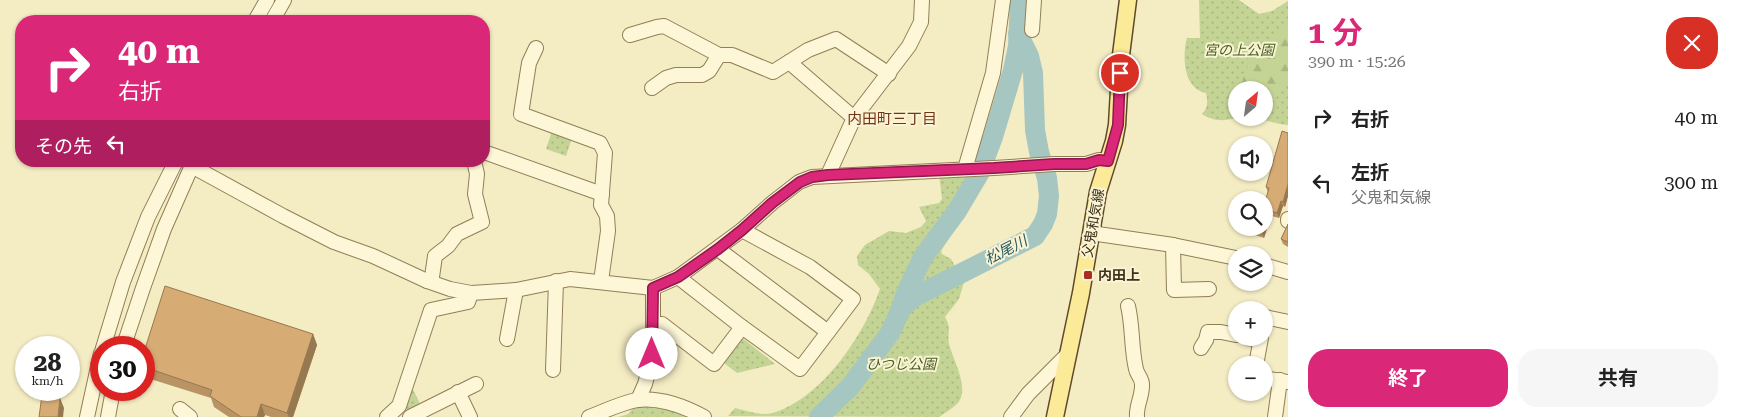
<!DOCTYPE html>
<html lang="ja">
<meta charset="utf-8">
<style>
body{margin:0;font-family:"Roboto Serif","Noto Sans JP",serif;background:#f6f6f6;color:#222;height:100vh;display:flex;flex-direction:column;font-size:19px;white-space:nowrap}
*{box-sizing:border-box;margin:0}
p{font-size:16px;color:#767676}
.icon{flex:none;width:28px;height:28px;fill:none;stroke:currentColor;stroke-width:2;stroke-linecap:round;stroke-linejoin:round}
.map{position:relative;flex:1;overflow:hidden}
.side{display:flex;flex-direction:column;background:#fff;width:450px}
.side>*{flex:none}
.banner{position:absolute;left:15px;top:15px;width:475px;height:152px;border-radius:20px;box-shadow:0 1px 4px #0004;background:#db2777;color:#fff;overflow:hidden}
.needle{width:32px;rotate:29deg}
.tools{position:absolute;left:1228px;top:81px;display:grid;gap:10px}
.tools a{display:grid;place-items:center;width:45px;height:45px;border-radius:50%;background:#fff;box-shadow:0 1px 4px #0004;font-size:25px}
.speed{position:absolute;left:15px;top:336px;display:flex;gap:10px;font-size:25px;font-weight:700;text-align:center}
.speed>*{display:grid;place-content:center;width:65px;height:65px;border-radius:50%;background:#fff;box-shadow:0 1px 4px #0004;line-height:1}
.speed small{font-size:12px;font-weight:400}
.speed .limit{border:8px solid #d22;background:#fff;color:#111}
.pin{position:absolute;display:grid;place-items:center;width:42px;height:42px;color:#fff;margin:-21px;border:2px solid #fff;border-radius:50%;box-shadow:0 1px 5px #0007}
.me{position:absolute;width:55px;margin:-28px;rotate:0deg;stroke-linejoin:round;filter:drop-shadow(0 0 4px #0008)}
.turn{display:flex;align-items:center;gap:18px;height:105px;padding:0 20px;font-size:22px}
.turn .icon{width:65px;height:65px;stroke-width:2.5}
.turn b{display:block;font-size:35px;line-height:42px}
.then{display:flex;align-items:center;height:48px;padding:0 20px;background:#0003;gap:10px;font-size:19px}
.round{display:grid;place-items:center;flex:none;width:52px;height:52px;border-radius:20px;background:#f6f6f6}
.overview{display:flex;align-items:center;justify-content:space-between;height:85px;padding:0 20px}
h1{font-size:30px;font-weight:700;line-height:38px;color:#db2777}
.button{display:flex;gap:10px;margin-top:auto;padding:10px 20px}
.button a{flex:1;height:58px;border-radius:20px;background:#db2777;color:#fff;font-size:20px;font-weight:700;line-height:58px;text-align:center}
.button a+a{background:#f6f6f6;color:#222}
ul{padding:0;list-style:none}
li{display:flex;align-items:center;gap:15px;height:65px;padding:0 20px}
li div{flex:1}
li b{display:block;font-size:19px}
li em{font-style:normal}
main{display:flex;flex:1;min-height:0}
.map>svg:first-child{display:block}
.grass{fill:url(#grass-dots);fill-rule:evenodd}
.forest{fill:url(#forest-firs)}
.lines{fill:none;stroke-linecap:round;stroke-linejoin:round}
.river{stroke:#a6c6c1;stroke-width:20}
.minor-casing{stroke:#917e57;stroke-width:16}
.major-casing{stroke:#5f4a2c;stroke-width:19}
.minor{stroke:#fdf7d8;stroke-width:14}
.major{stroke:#fbea97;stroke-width:16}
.wall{fill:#b99364}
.shaded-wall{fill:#967851}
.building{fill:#d7ab74;stroke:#967851}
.route-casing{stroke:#8e194d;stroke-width:12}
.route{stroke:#db2777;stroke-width:9}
.poi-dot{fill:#a9301e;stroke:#faf4d4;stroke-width:2}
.labels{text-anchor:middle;stroke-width:4;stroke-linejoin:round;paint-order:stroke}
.park-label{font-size:14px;font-style:italic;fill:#475f21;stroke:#faf4d4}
.street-label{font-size:14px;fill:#3f321d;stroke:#faf4d4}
.poi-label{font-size:14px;font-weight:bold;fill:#3f321d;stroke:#faf4d4;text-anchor:start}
.neighbourhood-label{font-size:15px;fill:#723616;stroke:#faf4d4}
.water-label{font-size:15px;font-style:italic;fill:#2a5d61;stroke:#faf4d4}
</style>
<main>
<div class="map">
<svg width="1288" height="417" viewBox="0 0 1288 417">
<defs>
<pattern id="grass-dots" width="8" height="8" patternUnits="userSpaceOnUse" patternTransform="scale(1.25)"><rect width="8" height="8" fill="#c4d495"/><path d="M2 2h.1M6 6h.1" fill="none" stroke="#a9b680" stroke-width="1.8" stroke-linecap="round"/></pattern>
<pattern id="forest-firs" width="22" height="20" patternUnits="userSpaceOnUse" patternTransform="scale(1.25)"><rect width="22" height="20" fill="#c4d495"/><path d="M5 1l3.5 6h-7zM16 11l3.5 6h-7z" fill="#a9b680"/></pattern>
</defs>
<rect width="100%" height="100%" fill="#f4ecc3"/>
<!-- grass -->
<g class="grass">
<path d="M 1199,0 L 1239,0 L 1259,14 L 1272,11 L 1288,1 L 1288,125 C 1275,124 1265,119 1253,118 C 1232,115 1223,127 1202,114 C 1208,108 1208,101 1206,93 C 1183,89 1182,55 1187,38 L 1200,38 ZM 1236,90 L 1264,90 L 1264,118 L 1236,118 Z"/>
<path d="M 552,131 L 572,138 L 566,156 L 546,149 Z"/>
<path d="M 994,168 L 941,251 L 942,254 L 951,259 L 964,282 L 959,299 L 945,317 C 952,329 947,333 949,344 C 953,360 970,388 958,403 C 953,408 945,413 939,417 L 728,416 L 735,408 C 747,411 761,416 773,413 C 822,398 864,335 880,289 L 869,274 L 858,265 L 857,256 L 865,245 L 889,231 L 906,233 L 921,227 L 926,221 L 919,207 L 939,203 L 942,199 L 939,174 Z"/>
<path d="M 740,336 L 775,364 L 737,373 L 720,360 Z"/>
<path d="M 410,383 L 421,406 L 410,411 L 404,407 Z"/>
<path d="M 635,406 L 667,409 L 689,417 L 618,417 L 628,414 Z"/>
</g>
<!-- forest -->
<path class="forest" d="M 1288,26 L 1288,83 L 1271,95 L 1264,94 L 1264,90 L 1243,90 L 1243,75 L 1260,45 Z"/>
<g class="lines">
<!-- river -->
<g class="river">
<path d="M 901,309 L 913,298 L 924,292 L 1035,236 L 1043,224 L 1047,214 L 1049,196 L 1047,178 L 1039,152 L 1035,130 L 1033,73 L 1029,56 L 1018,34"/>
<path d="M 819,417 L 850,387 L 890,333 L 901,309 L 906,293 L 923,257 L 957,211 L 979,174 L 993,137 L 1013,70 L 1018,46 L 1020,0"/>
</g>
<defs>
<g id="minor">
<path d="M 255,21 L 267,0"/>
<path d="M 272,21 L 284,0"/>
<path d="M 1032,30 L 1034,0"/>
<path d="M 630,35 L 657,27 L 664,26 L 719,55 L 732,55 L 773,72 L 808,50 L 836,39 L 889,74"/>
<path d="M 536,48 L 529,63 L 521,114 L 600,143 L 605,153 L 601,205 L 607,216 L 608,231 L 601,281"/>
<path d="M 789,62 L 854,118"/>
<path d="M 652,88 L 666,78 L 676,75 L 702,75 L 709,71 L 719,55"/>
<path d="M 484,152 L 602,194"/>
<path d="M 193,164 L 199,170 L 283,216 L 334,242 L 373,256 L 427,281 L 450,289 L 471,293 L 516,290 L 570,279 L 653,288 L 678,277 L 742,230 L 772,203 L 799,182 L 812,177 L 994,168 L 1054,164 L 1086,164 L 1099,160 L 1108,161"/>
<path d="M 965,169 L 993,73 L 1003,0"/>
<path d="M 828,175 L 854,118 L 909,46 L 921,22 L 922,0"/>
<path d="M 1288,219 L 1288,221"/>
<path d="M 1091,233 L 1173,245 L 1236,258"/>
<path d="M 1173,245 L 1174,290 L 1209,289"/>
<path d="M 718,249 L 828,332"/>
<path d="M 1264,265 L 1288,272"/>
<path d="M 678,277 L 742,327 L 800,369 L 853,299 L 810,267 L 742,230"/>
<path d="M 427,281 L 432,277 L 435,256 L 448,246 L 457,234 L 482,222 L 475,194 L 477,174 L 474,161"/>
<path d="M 1128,306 C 1133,327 1131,348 1136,369 C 1137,375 1143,379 1142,386 C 1142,397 1136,406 1137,417"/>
<path d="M 653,324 L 662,324 L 714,364 L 742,327"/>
<path d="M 1264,324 L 1265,317 L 1288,322"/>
<path d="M 1248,338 L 1260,340"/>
<path d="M 507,339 L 516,290"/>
<path d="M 103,348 L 123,282 L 148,217 L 176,161"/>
<path d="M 123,348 L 143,288 L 164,229 L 194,161"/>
<path d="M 1201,348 L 1206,340 L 1208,332 L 1221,332 L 1236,335"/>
<path d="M 1256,365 L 1261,338"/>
<path d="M 553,370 L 556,281"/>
<path d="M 1264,378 L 1288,382"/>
<path d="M 458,392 L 470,417"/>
<path d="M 638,400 L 645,384 L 653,354 L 653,288"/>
<path d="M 180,409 L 190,417"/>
<path d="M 87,417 L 101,353"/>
<path d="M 108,417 L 113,390"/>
<path d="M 387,417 L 399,406 L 431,310 L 468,302 L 471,293"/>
<path d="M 410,417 L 476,384"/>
<path d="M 589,417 C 605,411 621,403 637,400 C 661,397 684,406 704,417"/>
<path d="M 1011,417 L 1028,394 L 1067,355"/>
<path d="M 1275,417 L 1280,380"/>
</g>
<path id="major" d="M 1055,417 L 1081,293 L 1098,192 L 1114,141 L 1117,125 L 1121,55 L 1128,0"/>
</defs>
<!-- minor casing -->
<use href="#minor" class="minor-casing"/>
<!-- major casing -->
<use href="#major" class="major-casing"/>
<!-- minor -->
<use href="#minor" class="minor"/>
<!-- major -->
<use href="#major" class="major"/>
</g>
<!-- wall -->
<g class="wall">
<path d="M 1288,133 L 1288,196 L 1285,207 L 1283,206 L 1279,218 L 1265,214 L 1264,210 L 1264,206 L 1268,192 L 1266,187 Z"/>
<path d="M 1267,217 L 1269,222 L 1264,238 L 1252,234 L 1250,229 Z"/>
<path d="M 1288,224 L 1288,247 L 1283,244 L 1281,239 Z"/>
<path d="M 313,334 L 317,345 L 293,417 L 271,417 L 265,415 L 264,417 L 229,417 L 214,407 L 211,398 L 144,377 L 144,352 Z"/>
</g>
<!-- shaded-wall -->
<g class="shaded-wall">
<path d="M 1288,184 L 1288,196 L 1285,207 L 1283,202 Z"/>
<path d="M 1281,201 L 1283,206 L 1279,218 L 1277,213 Z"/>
<path d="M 1267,217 L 1269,222 L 1264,238 L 1262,232 Z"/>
<path d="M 313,334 L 317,345 L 293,417 L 289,417 L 287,413 Z"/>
<path d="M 60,398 L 64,408 L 63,417 L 58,417 Z"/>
<path d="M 261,404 L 265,415 L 264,417 L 257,417 Z"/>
</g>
<!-- building -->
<g class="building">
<path d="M 1282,131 L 1288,133 L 1288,184 L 1283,202 L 1281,201 L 1277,213 L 1264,209 L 1264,206 L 1269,188 L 1266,187 Z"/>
<path d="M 1264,216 L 1267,217 L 1262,232 L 1250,229 L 1251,228 L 1264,228 Z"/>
<path d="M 1288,224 L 1288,242 L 1281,239 Z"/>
<path d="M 165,286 L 313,334 L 287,413 L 261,404 L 257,417 L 241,417 L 210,396 L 212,390 L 144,367 L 144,352 Z"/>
<path d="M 42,395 L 60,398 L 58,417 L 39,417 Z"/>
</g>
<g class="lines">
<defs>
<path id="route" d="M 652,354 L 653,288 L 678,277 L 718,249 L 742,230 L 772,203 L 800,182 L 812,177 L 828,175 L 994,168 L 1054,164 L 1086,164 L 1099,160 L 1108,161 L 1118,125 L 1120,73"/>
</defs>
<!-- route casing -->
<use href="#route" class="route-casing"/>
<!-- route -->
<use href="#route" class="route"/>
</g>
<!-- markers -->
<rect class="poi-dot" x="1083" y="270" width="10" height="10" rx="2.5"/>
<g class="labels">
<!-- park labels -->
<g class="park-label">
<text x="1239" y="55">宮の上公園</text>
<text x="901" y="369">ひつじ公園</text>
</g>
<!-- street labels -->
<g class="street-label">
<text transform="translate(1093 223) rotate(-80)" y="5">父鬼和気線</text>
</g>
<!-- poi labels -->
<g class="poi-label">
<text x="1098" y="280">内田上</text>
</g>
<!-- neighbourhood labels -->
<g class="neighbourhood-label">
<text x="892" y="124">内田町三丁目</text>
</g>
<!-- water labels -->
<g class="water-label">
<text transform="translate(1006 250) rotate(-27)" y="5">松尾川</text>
</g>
</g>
</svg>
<div class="tools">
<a><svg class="needle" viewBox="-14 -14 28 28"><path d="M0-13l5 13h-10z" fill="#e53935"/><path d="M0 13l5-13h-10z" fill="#767676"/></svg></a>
<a><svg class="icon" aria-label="sound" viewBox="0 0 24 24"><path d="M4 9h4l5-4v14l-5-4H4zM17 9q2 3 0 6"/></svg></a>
<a><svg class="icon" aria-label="search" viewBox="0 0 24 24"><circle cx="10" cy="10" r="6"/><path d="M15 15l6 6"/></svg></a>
<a><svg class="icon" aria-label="layers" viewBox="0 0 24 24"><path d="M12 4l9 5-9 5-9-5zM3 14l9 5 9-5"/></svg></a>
<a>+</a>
<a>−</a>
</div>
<div class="speed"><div>28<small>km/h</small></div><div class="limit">30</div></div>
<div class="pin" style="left:1120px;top:73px;background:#d93025"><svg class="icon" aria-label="arrive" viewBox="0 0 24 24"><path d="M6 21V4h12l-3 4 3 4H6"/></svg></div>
<svg class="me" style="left:652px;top:354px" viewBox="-20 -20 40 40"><circle r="19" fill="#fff"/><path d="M0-13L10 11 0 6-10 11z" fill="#db2777"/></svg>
<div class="banner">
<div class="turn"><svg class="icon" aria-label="right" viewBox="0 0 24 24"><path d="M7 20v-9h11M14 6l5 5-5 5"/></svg><div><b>40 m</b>右折</div></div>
<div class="then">その先<svg class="icon" aria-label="left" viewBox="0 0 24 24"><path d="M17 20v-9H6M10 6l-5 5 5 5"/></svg></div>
</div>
</div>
<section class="side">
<div class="overview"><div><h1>1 分</h1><p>390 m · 15:26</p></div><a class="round" style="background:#d93025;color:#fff"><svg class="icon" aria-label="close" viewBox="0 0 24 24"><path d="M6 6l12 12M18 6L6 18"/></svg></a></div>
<ul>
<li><svg class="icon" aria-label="right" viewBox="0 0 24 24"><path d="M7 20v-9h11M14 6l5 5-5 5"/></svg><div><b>右折</b></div><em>40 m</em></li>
<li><svg class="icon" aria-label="left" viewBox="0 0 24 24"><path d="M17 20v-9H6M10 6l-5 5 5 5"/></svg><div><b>左折</b><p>父鬼和気線</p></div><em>300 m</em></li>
</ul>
<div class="button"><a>終了</a><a>共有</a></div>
</section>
</main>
